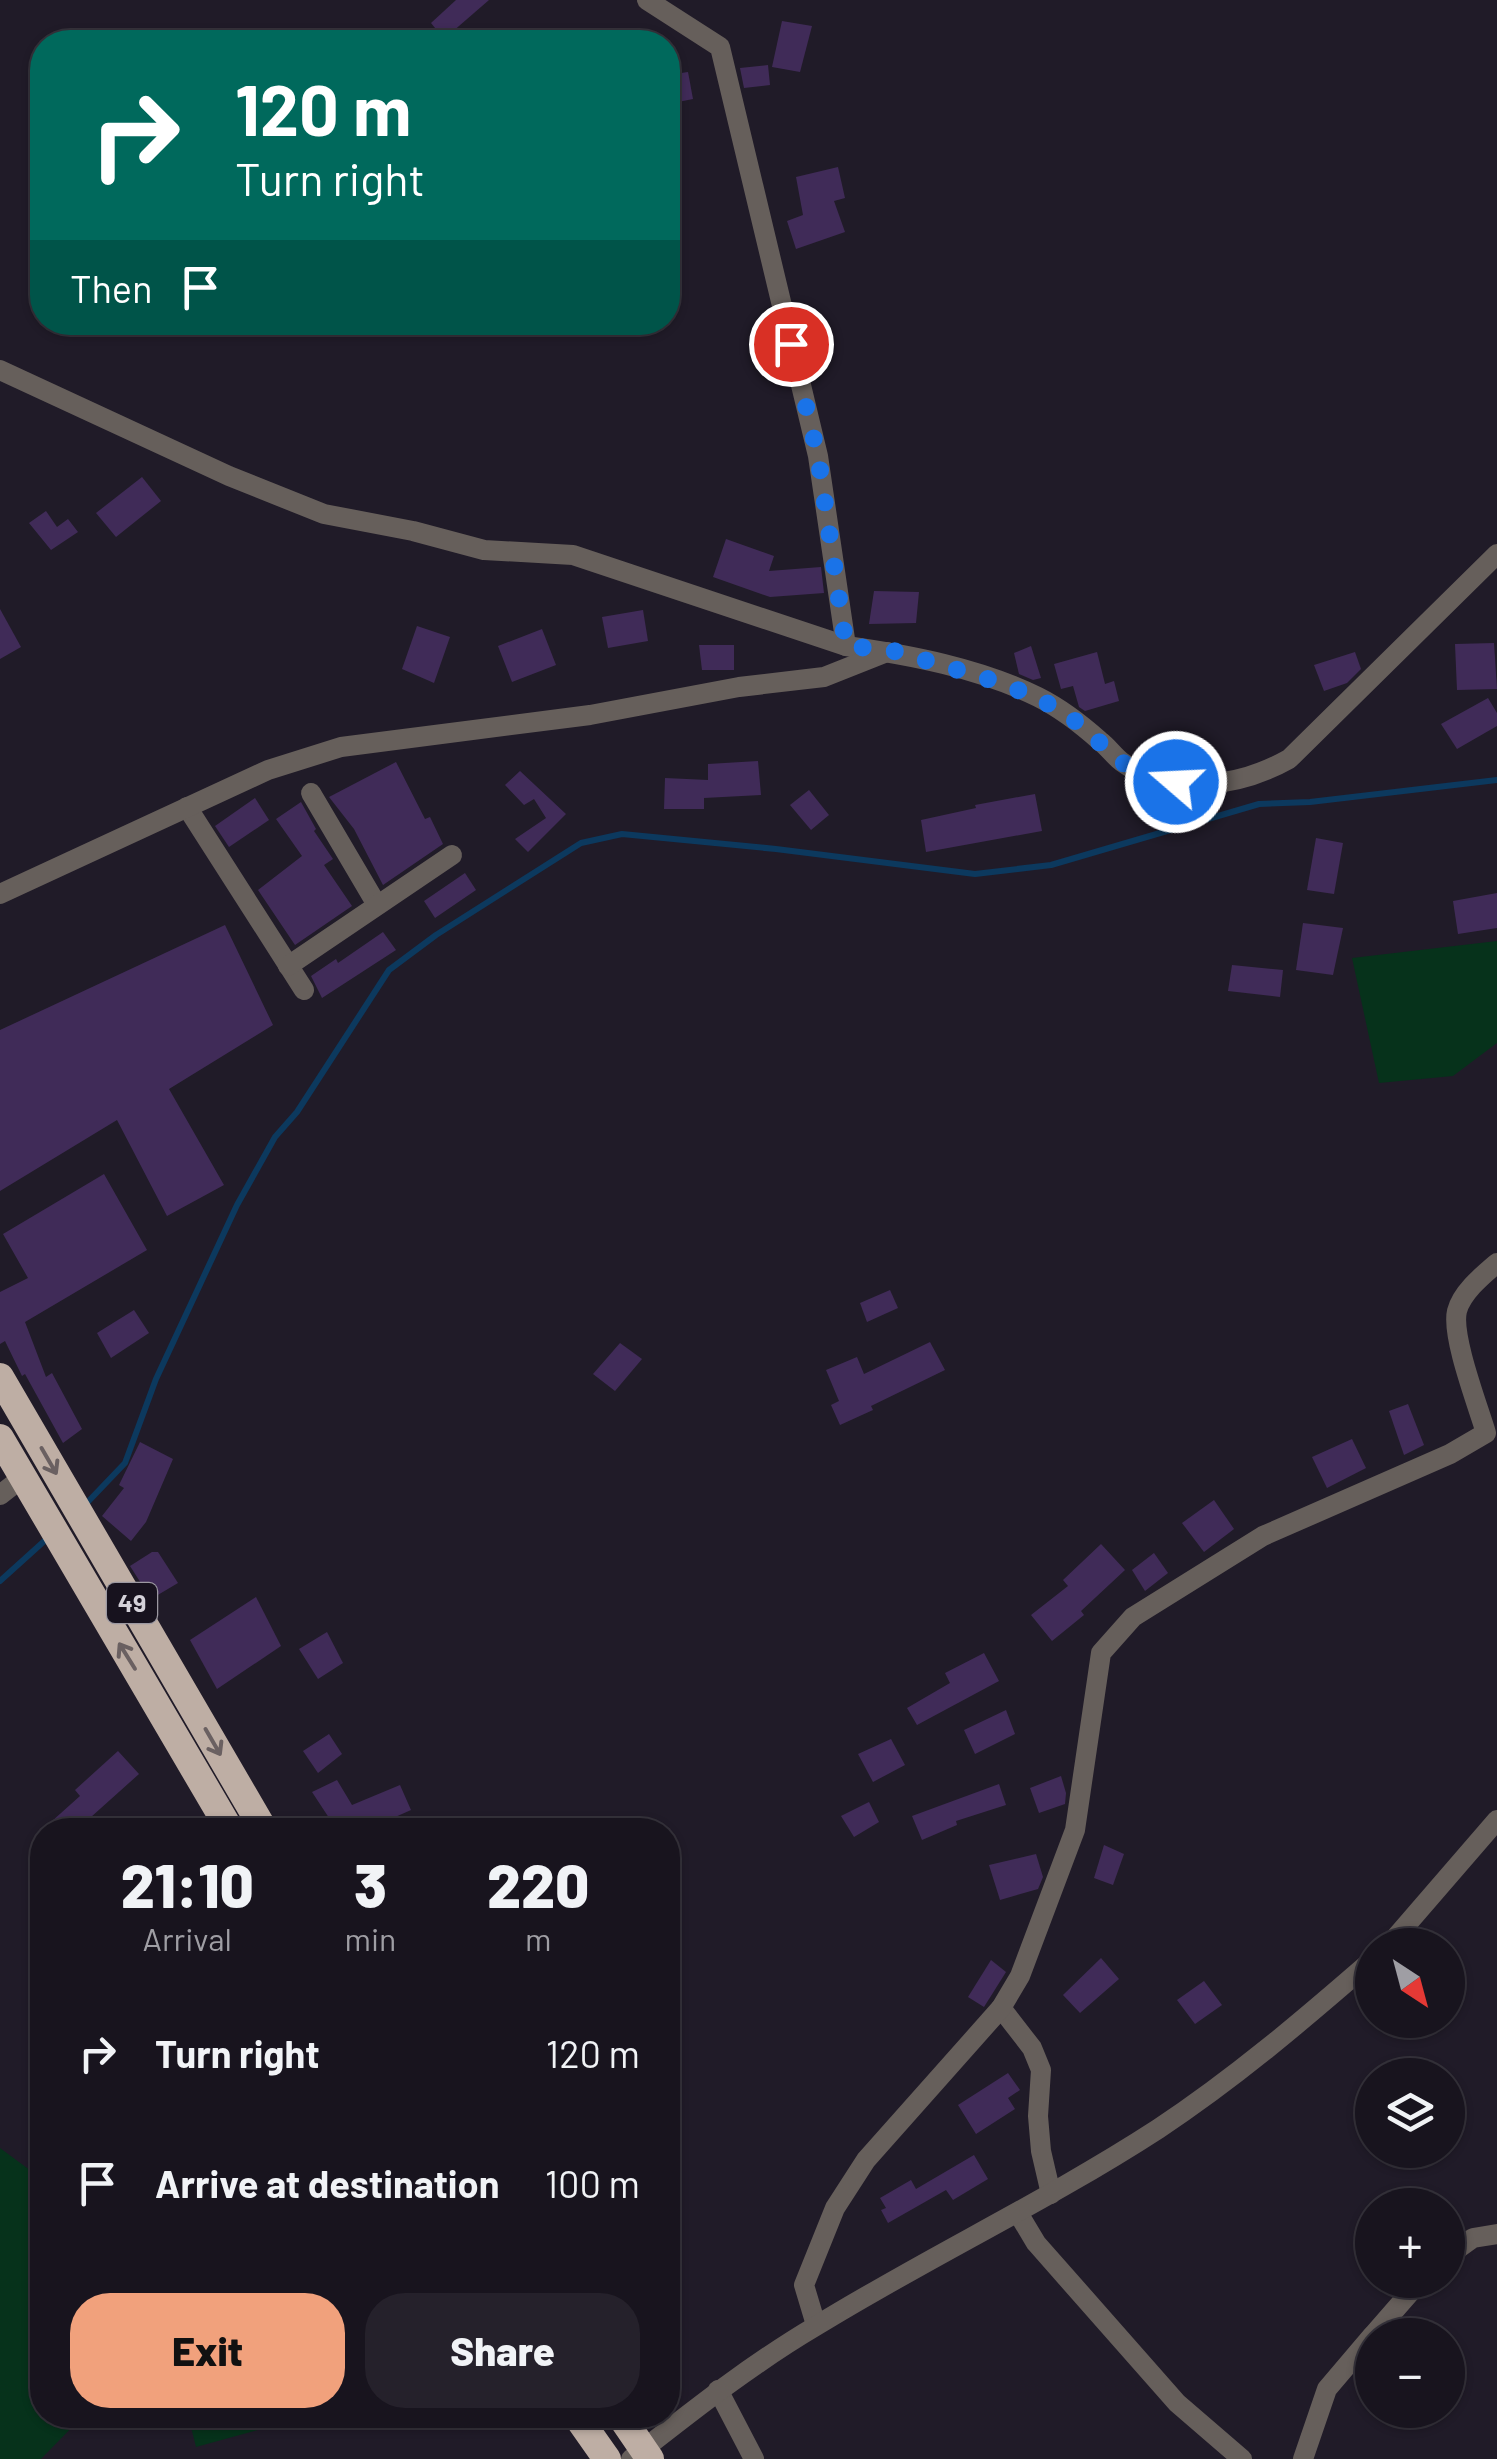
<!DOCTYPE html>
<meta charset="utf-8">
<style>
body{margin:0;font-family:Barlow,sans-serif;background:#25212b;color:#f1f3f6;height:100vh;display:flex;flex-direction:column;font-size:38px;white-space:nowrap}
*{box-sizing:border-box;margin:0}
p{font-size:32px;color:#9f9ea4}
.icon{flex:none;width:55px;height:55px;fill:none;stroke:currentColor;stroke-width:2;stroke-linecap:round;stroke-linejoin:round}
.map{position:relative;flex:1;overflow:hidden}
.sheet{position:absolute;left:30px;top:1818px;width:650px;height:610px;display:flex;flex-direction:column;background:#18141e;border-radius:40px;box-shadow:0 2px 8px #0004,0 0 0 2px #36333c}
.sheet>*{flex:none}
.guide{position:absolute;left:30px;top:30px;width:650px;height:305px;border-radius:40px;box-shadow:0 2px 8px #0004,0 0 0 2px #36333c;background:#00695c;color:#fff;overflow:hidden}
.needle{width:65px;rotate:144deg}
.tools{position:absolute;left:1355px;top:1928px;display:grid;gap:20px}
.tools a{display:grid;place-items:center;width:110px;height:110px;border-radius:50%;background:#18141e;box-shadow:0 2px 8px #0004,0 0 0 2px #36333c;font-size:50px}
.pin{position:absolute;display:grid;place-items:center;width:85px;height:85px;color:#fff;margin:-42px;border:5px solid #fff;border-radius:50%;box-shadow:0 2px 10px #0007}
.me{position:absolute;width:110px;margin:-55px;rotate:289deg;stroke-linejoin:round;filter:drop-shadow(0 0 8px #0008)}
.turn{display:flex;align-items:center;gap:35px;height:210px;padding:0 40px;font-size:45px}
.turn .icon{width:130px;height:130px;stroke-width:2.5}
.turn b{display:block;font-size:70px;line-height:85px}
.then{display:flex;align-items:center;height:95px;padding:0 40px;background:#0003;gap:20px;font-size:38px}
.eta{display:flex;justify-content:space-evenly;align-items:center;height:170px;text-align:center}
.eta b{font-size:60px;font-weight:800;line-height:70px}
.cta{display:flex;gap:20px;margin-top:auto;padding:20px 40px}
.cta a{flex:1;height:115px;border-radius:40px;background:#f1a17c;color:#111;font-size:40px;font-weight:800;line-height:115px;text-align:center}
.cta a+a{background:#25212b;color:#f1f3f6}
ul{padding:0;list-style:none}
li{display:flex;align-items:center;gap:30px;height:130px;padding:0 40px}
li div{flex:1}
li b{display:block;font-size:38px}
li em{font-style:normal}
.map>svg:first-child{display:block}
.green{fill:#06321b}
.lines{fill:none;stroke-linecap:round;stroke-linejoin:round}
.stream{stroke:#0c395e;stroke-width:6}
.building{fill:#402b58}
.minor{stroke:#665f5b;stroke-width:20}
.tertiary{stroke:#665f5b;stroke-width:20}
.trunk{stroke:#beaea4;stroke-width:28}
.oneway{stroke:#6a6061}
.route{stroke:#1a73e8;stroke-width:18;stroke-dasharray:0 32.4}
.labels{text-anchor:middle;stroke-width:10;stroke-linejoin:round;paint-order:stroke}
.shield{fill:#17121e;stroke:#9b98a1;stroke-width:2.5}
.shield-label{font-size:25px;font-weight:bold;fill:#d4d1d9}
</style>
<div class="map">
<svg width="1497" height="2459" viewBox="0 0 1497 2459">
<rect width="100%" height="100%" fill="#201b28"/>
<!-- green -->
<g class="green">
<path d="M 1497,941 L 1497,1043 L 1453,1076 L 1379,1083 L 1352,958 Z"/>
<path d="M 0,2148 L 42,2179 L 42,2415 L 84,2415 L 41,2459 L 0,2459 Z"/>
<path d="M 188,2415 L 312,2415 L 196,2447 Z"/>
</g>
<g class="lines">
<!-- stream -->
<g class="stream">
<path d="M 83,1507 L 125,1463 L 156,1379 L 237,1205 L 275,1137 L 297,1112 L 389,970 L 436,935 L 581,843 L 622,834 L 776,849 L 975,874 L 1051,865 L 1259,804 L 1310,802 L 1497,780"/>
<path d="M 0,1581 L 51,1535"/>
</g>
</g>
<!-- building -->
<g class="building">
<path d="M 456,0 L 489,0 L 444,39 L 431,23 Z"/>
<path d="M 782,21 L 812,26 L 800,72 L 772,67 Z"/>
<path d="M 768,65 L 770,85 L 744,88 L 740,68 Z"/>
<path d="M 688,72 L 693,99 L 668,104 L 668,75 Z"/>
<path d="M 838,167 L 845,198 L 834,201 L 845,232 L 796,249 L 787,221 L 803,215 L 796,177 Z"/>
<path d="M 142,477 L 161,501 L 116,537 L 96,513 Z"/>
<path d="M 46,511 L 57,527 L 68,519 L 78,532 L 51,550 L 29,523 Z"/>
<path d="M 726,539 L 774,556 L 769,571 L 821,567 L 824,593 L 770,597 L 713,577 Z"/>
<path d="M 874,591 L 919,592 L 916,623 L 869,624 Z"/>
<path d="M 0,609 L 21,647 L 0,659 Z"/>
<path d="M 643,610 L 648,641 L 608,648 L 602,617 Z"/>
<path d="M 417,626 L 450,637 L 434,683 L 402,669 Z"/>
<path d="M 542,629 L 556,665 L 512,682 L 498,646 Z"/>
<path d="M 1494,643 L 1497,689 L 1457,690 L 1455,644 Z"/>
<path d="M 699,645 L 734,645 L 734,670 L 702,670 Z"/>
<path d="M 1031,646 L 1041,678 L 1033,680 L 1019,674 L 1014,653 Z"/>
<path d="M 1097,652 L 1105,684 L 1114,681 L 1119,701 L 1085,711 L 1079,707 L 1073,686 L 1061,689 L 1054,664 Z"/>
<path d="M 1355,652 L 1361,669 L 1347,683 L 1324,691 L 1314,665 Z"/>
<path d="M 1488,698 L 1497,713 L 1497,726 L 1457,749 L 1441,724 Z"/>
<path d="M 758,761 L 761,795 L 704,798 L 704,809 L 664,809 L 665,778 L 708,780 L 708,764 Z"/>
<path d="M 396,762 L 425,819 L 430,817 L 443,844 L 383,885 L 354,829 L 329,797 Z"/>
<path d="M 520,771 L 566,814 L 528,852 L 515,839 L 546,818 L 534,799 L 524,805 L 505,785 Z"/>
<path d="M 809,790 L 829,815 L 811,830 L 790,805 Z"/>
<path d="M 1035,794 L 1042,831 L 926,852 L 921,820 L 976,808 L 975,805 Z"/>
<path d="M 255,798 L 269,820 L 229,847 L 215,826 Z"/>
<path d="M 301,802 L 316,829 L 314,831 L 333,859 L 324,865 L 352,906 L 295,945 L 258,890 L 302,856 L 276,819 Z"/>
<path d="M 1316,838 L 1343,843 L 1334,894 L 1307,890 Z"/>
<path d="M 465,873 L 476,890 L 435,918 L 424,901 Z"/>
<path d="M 1497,893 L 1497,928 L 1458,934 L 1453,901 Z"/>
<path d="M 1303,923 L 1343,928 L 1333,975 L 1296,970 Z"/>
<path d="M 225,925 L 273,1025 L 169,1089 L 224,1185 L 167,1216 L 117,1120 L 0,1191 L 0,1030 Z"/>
<path d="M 383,932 L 396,950 L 322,998 L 311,976 L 336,959 L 338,963 Z"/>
<path d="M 1232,965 L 1283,970 L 1280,997 L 1228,991 Z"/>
<path d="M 104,1174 L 147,1250 L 25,1322 L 46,1377 L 52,1373 L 82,1429 L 63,1443 L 25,1374 L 22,1376 L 5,1341 L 0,1344 L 0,1292 L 28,1278 L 3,1234 Z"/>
<path d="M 890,1290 L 898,1308 L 867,1322 L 860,1303 Z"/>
<path d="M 134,1310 L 149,1333 L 111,1358 L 97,1333 Z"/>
<path d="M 930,1342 L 945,1370 L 871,1406 L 873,1410 L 840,1425 L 831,1405 L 839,1401 L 826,1370 L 857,1357 L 864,1374 Z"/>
<path d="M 620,1343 L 642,1359 L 615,1391 L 593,1374 Z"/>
<path d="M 1408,1404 L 1424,1445 L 1404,1455 L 1389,1411 Z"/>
<path d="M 1352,1439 L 1366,1468 L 1327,1488 L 1312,1457 Z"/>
<path d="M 140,1442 L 173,1459 L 146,1522 L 131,1541 L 102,1516 L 124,1488 L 119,1485 Z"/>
<path d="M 1214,1500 L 1234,1529 L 1204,1552 L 1182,1523 Z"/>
<path d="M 1101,1544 L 1125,1570 L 1081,1611 L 1084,1615 L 1052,1641 L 1031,1615 L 1068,1586 L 1063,1580 Z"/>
<path d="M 152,1552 L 158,1552 L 178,1583 L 151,1599 L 130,1566 Z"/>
<path d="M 1154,1553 L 1168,1573 L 1145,1591 L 1132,1570 Z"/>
<path d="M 256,1597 L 281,1646 L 217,1689 L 190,1640 Z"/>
<path d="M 327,1632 L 343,1663 L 318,1679 L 299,1649 Z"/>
<path d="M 984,1653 L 999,1681 L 917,1725 L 907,1708 L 950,1683 L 945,1673 Z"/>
<path d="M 1006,1710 L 1015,1734 L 975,1754 L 964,1730 Z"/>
<path d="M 329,1734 L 342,1754 L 318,1773 L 303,1751 Z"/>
<path d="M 891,1739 L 905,1765 L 873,1782 L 858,1754 Z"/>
<path d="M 118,1751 L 139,1774 L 91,1817 L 95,1822 L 86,1830 L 42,1830 L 80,1796 L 75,1790 Z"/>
<path d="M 1061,1776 L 1066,1793 L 1065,1804 L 1039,1813 L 1030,1788 Z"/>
<path d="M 337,1780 L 352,1805 L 400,1785 L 411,1810 L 366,1830 L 337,1830 L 312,1792 Z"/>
<path d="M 999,1784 L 1006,1805 L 956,1821 L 957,1825 L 922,1840 L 912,1816 Z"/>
<path d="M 869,1802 L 879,1822 L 854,1837 L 841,1816 Z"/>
<path d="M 1104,1845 L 1124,1854 L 1113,1885 L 1094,1878 Z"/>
<path d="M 1036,1854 L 1043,1877 L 1038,1889 L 1000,1900 L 989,1865 Z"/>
<path d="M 1101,1958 L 1119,1979 L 1080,2013 L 1063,1995 Z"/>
<path d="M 991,1960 L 1006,1972 L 984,2007 L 968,1997 Z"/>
<path d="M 1204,1981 L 1222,2005 L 1195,2024 L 1177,2000 Z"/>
<path d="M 1008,2073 L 1020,2090 L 1008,2098 L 1015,2109 L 976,2134 L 958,2105 Z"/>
<path d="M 974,2155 L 988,2179 L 953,2200 L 946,2190 L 888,2223 L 881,2210 L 886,2208 L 880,2198 L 911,2180 L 916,2189 Z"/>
</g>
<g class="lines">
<!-- minor -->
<g class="minor">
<path d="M 647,0 L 720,47 L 818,456 L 846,646"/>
<path d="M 0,370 L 229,476 L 324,514 L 413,531 L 484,550 L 573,555 L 846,646 C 910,655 979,668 1038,697 C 1060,708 1081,724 1100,741 C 1108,747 1114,756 1122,762 C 1171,798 1241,786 1289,759 L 1497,554"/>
<path d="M 311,793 L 377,905"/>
<path d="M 187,807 L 304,990"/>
<path d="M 0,894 L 268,770 L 341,747 L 590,715 L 739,687 L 824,677 L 887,652"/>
<path d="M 288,966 L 452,855"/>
<path d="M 1001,2008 L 1032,2048 L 1041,2070 L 1038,2116 L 1041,2151 L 1051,2194"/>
<path d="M 1018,2213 L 1036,2243 L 1177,2403 L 1242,2459"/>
<path d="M 1448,2256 L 1473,2238 L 1497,2234"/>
<path d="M 816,2325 L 804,2285 L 835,2208 L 866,2160 L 1001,2008 L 1020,1976 L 1075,1830 L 1101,1653 L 1133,1617 L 1263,1536 L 1450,1454 L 1486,1433 C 1478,1406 1451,1336 1457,1311 C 1462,1292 1483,1275 1497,1263"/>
<path d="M 1373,2335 L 1421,2280"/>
<path d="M 718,2390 L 754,2459"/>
<path d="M 1303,2459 L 1327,2389 L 1372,2336"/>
</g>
<!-- tertiary -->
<g class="tertiary">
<path d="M 0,1495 L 23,1477"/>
<path d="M 1389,1945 L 1497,1820"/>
<path d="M 631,2459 C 691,2412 750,2365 816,2326 C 928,2257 1047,2201 1158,2129 C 1235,2078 1303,2020 1372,1960"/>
</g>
<!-- trunk -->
<g class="trunk">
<path d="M 0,1377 L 264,1830"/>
<path d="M 0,1438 L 230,1830"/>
<path d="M 576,2415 L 607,2459"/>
<path d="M 620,2415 L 650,2459"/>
</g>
</g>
<!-- one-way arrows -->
<defs><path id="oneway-shaft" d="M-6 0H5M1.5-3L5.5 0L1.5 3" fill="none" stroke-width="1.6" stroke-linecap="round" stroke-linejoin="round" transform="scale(2.5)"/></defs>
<g class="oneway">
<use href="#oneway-shaft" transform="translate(49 1461) rotate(60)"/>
<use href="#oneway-shaft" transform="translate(127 1656) rotate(-122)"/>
<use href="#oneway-shaft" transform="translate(213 1742) rotate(60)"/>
</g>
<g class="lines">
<!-- route -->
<path class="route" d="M 791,344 L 818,456 L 846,646 L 891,650 L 985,678 L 1037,697 L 1074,720 L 1123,763 L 1176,782"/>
</g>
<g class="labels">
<!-- shield labels -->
<rect class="shield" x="107" y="1583" width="50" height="40" rx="8"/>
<g class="shield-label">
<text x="132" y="1612">49</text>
</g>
</g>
</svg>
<div class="tools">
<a><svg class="needle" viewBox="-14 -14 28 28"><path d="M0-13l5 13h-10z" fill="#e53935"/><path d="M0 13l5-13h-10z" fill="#9f9ea4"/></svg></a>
<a><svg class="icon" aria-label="layers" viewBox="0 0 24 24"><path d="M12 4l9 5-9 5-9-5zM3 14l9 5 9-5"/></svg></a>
<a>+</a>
<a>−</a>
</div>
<div class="pin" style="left:791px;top:344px;background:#d93025"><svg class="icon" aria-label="arrive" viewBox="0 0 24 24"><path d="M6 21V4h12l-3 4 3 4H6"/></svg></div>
<svg class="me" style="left:1176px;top:782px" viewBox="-20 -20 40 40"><circle r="17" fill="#1a73e8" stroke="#fff" stroke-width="3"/><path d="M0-11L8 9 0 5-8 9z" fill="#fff"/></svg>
<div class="guide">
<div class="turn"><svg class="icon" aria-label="right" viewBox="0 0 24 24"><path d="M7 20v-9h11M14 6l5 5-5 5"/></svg><div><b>120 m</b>Turn right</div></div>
<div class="then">Then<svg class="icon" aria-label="arrive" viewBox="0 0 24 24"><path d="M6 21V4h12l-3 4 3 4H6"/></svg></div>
</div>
<section class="sheet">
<div class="eta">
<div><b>21:10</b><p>Arrival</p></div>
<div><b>3</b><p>min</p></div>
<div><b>220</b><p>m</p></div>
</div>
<ul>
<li><svg class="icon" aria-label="right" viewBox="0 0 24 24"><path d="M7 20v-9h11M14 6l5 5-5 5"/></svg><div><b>Turn right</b></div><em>120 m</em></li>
<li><svg class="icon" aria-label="arrive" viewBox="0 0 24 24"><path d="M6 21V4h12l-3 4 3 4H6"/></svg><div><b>Arrive at destination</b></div><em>100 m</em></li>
</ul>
<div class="cta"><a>Exit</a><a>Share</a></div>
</section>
</div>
